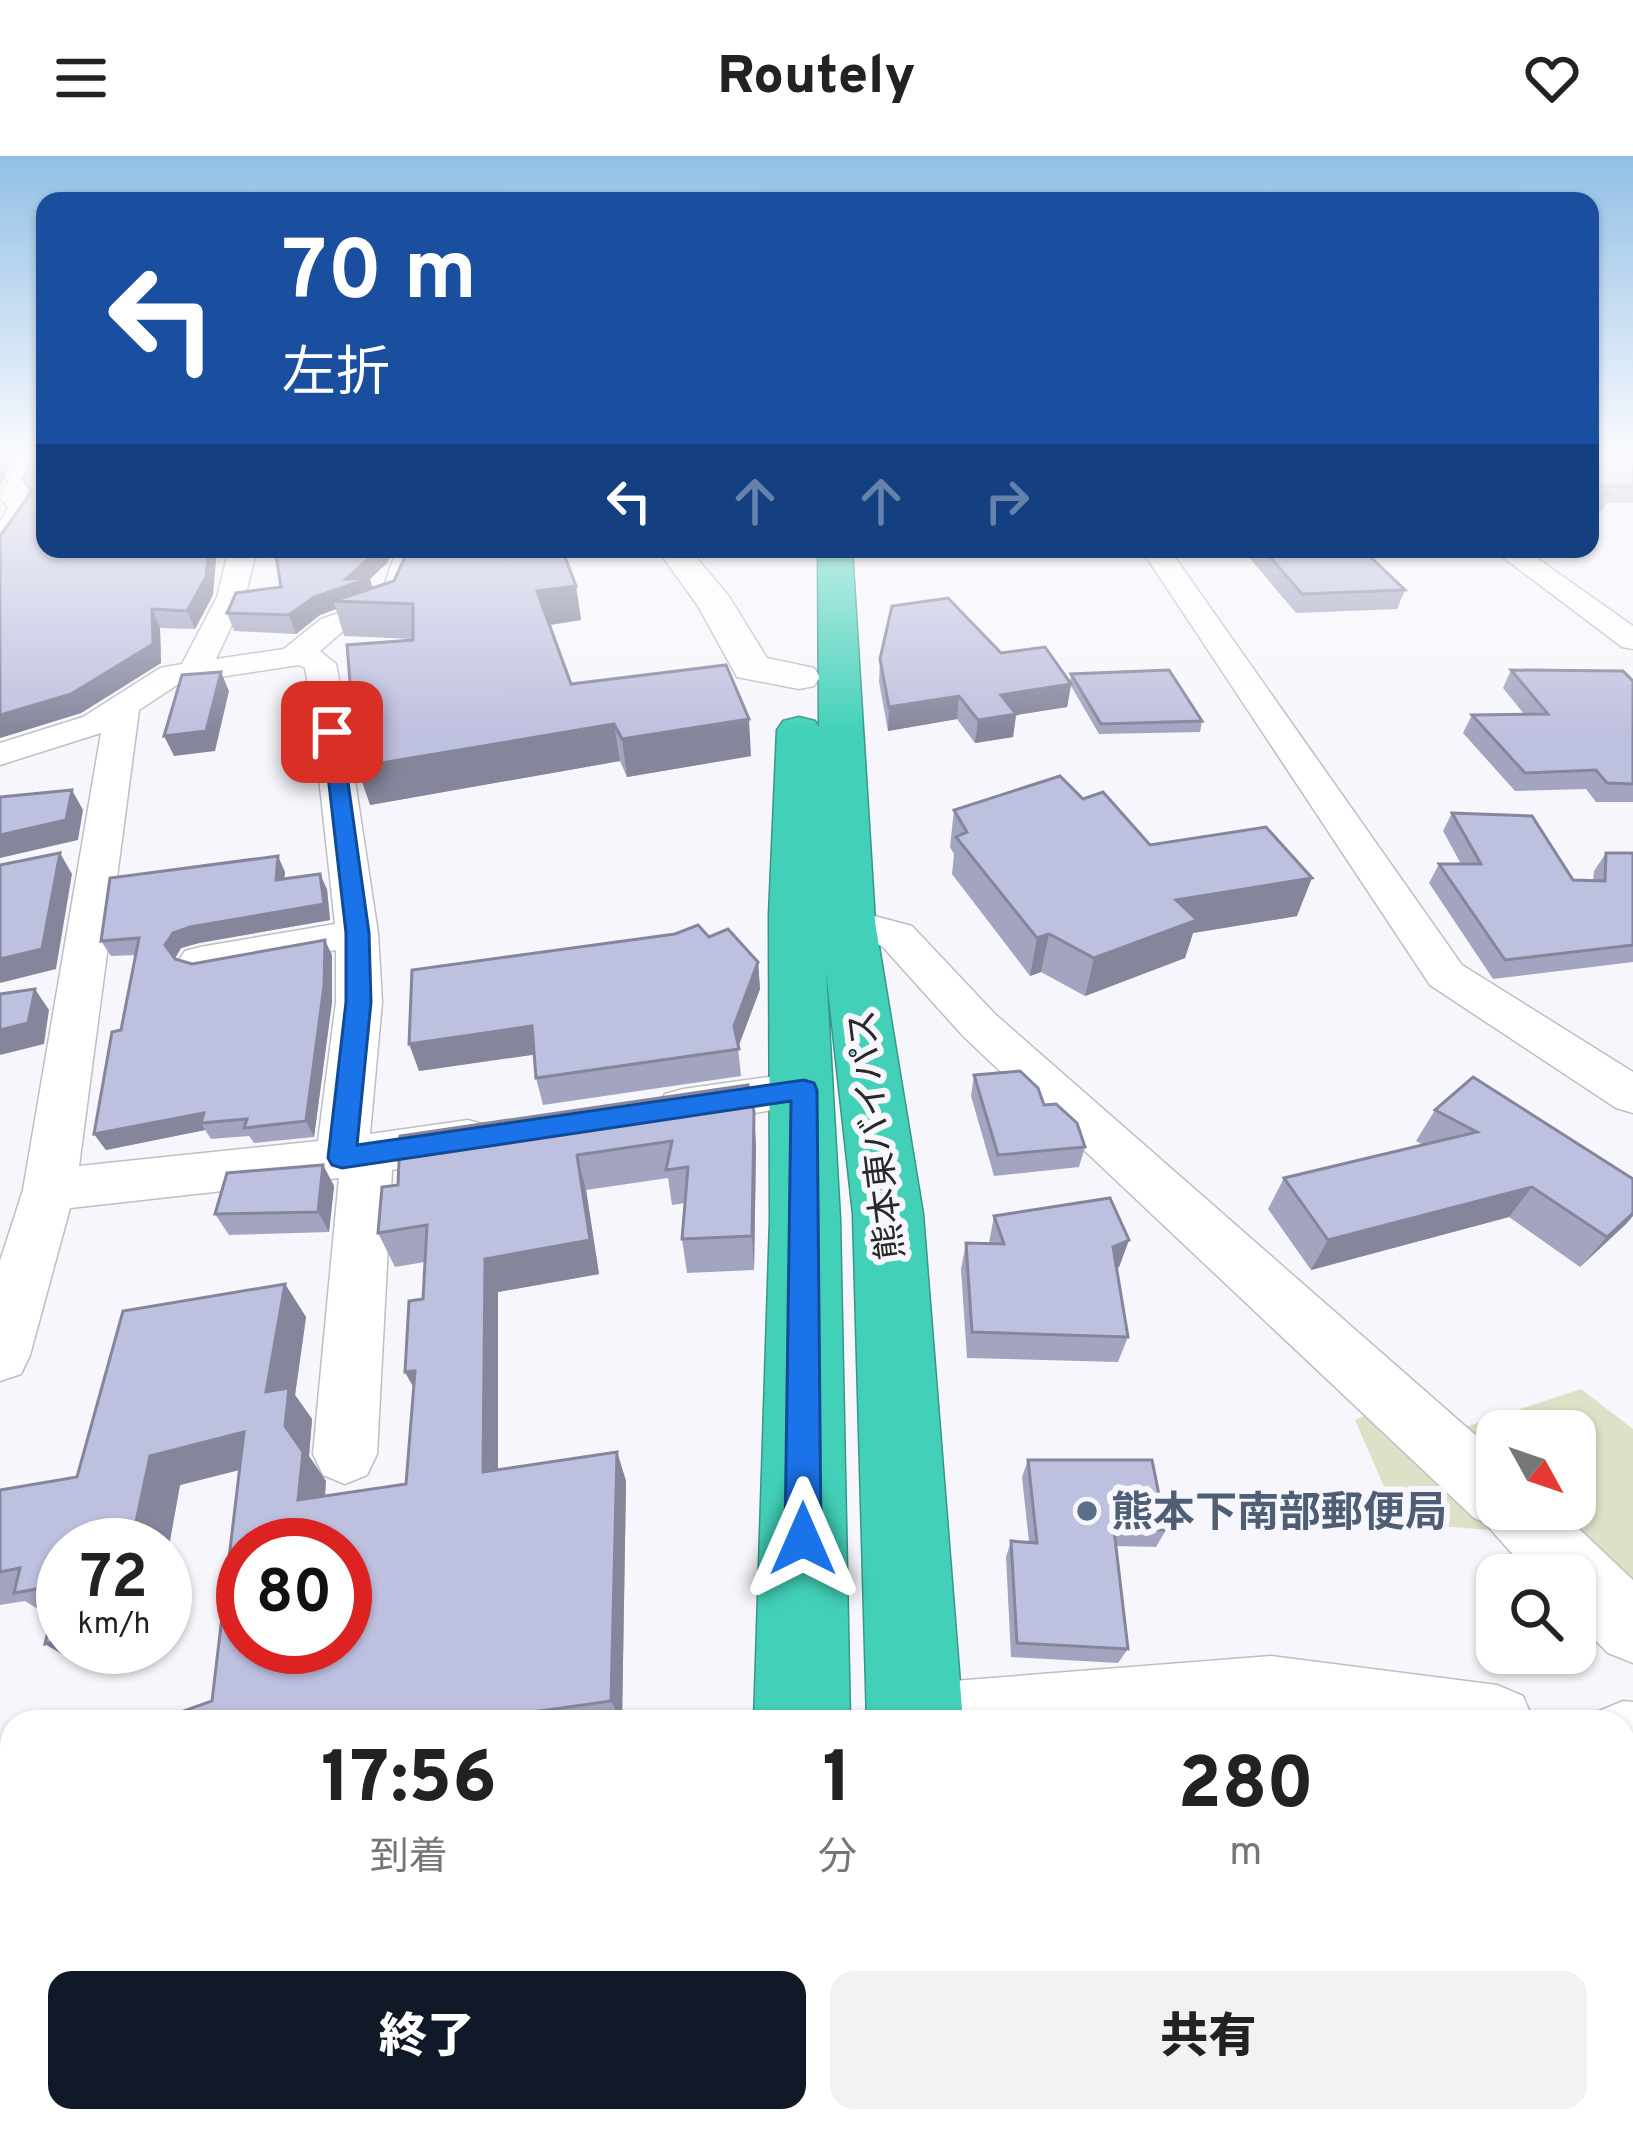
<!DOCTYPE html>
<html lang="ja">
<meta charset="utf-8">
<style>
body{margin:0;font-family:Overpass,"Noto Sans JP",sans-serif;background:#f2f2f2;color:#222;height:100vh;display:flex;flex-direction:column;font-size:45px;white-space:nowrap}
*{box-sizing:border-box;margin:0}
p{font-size:39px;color:#767676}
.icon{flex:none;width:66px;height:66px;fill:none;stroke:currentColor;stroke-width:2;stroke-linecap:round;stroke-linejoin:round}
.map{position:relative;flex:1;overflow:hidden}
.sheet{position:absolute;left:0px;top:1554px;width:1635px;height:423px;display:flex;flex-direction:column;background:#fff;border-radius:36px 36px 0 0;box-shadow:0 3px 9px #0004}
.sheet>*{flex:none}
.banner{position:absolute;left:36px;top:36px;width:1563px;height:366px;border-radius:24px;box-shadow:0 3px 9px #0004;background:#1a4fa0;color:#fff;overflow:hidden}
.needle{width:78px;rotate:130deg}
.fabs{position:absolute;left:1476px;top:1254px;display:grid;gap:24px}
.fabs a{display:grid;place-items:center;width:120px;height:120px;border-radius:24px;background:#fff;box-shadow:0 3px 9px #0004;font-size:60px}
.speed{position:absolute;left:36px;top:1362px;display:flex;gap:24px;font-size:60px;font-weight:700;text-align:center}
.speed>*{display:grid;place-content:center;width:156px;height:156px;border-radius:50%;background:#fff;box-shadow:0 3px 9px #0004;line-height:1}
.speed small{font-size:30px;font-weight:400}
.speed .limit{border:18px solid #d22;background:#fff;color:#111}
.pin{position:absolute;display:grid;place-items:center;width:102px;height:102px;color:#fff;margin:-51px;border-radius:24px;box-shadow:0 6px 18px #0006}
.me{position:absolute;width:132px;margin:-66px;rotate:0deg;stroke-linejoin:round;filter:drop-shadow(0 0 9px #0008)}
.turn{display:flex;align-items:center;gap:42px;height:252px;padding:0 48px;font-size:54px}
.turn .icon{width:156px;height:156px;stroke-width:2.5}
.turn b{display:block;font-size:84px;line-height:102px}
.lanes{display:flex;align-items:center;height:114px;padding:0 48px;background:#0003;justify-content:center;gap:60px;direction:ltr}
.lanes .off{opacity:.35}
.eta{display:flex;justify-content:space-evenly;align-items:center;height:204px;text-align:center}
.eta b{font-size:72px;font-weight:800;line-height:84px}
.cta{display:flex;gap:24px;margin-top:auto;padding:24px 48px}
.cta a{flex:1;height:138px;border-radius:24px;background:#111827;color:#fff;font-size:48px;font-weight:800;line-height:138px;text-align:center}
.cta a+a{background:#f2f2f2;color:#222}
header{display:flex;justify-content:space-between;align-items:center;height:156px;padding:0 48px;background:#fff;font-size:54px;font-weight:800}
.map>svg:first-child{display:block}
.green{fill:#dee1c8}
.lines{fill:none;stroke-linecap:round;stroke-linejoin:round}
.street-casing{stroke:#bebec3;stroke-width:3}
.secondary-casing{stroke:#bebec3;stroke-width:3}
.highway-casing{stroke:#399687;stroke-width:3}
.street{fill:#fff;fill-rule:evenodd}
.secondary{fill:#fff;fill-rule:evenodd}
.highway{fill:#42d1b8;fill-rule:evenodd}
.wall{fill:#a3a5c0;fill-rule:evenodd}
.shaded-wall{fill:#85869c}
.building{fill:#bec0df;stroke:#85869c;stroke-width:3;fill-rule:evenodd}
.route{fill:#1a73e8;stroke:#114b97;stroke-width:3}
.service-dot{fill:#5c6f8a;stroke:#f6f6fc;stroke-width:4.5}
.labels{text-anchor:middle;stroke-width:12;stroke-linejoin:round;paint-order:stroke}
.street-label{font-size:36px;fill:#29292b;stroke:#f6f6fc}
.near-service-label{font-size:42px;font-weight:bold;fill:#4e5e75;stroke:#f6f6fc;text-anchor:start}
</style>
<header><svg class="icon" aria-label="menu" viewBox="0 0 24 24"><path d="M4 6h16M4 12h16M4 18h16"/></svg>Routely<svg class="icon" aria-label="heart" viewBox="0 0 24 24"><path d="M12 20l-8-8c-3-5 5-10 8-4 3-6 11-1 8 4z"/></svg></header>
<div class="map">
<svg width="1633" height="1976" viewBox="0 0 1633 1976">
<rect width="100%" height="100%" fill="#f6f6fc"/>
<!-- green -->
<g class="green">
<path d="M 1581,1233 L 1633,1273 L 1633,1424 L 1627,1426 L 1539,1353 L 1575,1353 L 1575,1275 L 1497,1275 L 1497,1318 L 1447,1277 Z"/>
<path d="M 1376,1254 L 1504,1375 L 1400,1367 L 1355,1264 Z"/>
</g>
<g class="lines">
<defs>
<g id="street">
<path d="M 20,300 L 43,300 L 25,341 L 36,349 L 9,393 L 0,395 L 0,366 L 8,352 L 0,341 Z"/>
<path d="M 229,393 L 257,393 L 245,441 L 216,503 L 284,493 L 321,463 L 379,444 L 397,393 L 425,393 L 402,455 L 343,475 L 320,495 L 336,508 L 342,539 L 378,777 L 382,846 L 370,978 L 468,964 L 486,969 L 493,983 L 486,997 L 392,1014 L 377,1298 L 367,1319 L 345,1328 L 323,1319 L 313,1298 L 339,1022 L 70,1052 L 30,1199 L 21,1218 L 0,1225 L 0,1105 L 23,1034 L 101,577 L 0,609 L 0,587 L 83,561 L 160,512 L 182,508 L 217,441 ZM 299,509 L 305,512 L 310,539 L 335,768 L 200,791 L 185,795 L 178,805 L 185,815 L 200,819 L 336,794 L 336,846 L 318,985 L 79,1010 L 139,554 L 180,527 Z"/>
<path d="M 1141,393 L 1169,393 L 1462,809 L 1633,916 L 1633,957 L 1616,952 L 1430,829 Z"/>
<path d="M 1492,393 L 1524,393 L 1633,470 L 1633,493 L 1622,491 Z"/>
<path d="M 848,753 L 912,770 L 995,858 L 1497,1298 L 1497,1353 L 1558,1353 L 1633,1424 L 1633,1507 L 1608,1497 L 1575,1464 L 1575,1419 L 1531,1419 L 1484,1366 L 1474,1362 L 963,880 L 882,790 L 833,775 L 827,766 L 833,757 Z"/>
<path d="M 804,916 L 821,922 L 828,934 L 821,946 L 683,969 L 665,964 L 658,951 L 665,938 L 683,933 Z"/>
<path d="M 1271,1500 L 1497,1529 L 1523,1540 L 1534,1566 L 878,1565 L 889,1539 L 915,1528 Z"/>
<path d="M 1623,1545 L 1633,1546 L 1633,1620 L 1623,1619 L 1623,1566 L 1592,1566 L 1597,1556 Z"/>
</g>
<g id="secondary">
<path d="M 657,393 L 689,393 L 728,439 L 767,502 L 814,512 L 820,521 L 814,530 L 799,533 L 737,521 L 698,450 Z"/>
<path d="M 12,1722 L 12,1830 L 0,1831 L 0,1723 Z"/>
</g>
<g id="highway">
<path d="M 818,393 L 852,393 L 875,766 L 923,1058 L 963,1566 L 867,1566 L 853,1058 L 826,814 L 840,1063 L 850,1566 L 754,1566 L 770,1063 L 769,759 L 777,574 L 783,565 L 799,561 L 815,565 L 819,571 Z"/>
<path d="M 749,1965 L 865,1965 L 866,1976 L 748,1976 Z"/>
<path d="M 890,1965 L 1006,1965 L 1008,1976 L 890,1976 Z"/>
</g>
</defs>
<!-- street casing -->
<use href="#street" class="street-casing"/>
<!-- secondary casing -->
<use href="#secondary" class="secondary-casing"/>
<!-- highway casing -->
<use href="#highway" class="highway-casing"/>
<!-- street -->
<use href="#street" class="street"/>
<!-- secondary -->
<use href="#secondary" class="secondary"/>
<!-- highway -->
<use href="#highway" class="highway"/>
</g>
<!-- wall -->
<g class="wall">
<path d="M 1590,300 L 1633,300 L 1633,347 L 1606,347 L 1602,355 L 1590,355 Z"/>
<path d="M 23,323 L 213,439 L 195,473 L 160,472 L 161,507 L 81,557 L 0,582 L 0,380 L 30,338 Z"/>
<path d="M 275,393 L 393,393 L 387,407 L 370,423 L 373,432 L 576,430 L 581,464 L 549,469 L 571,528 L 751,600 L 627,621 L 620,605 L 370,649 L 413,483 L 344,480 L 336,453 L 320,459 L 296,478 L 234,475 L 227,457 L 281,431 Z"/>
<path d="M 1242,393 L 1362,393 L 1405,434 L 1397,453 L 1296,457 Z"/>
<path d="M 1001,497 L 1070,526 L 1071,518 L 1202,565 L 1200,576 L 1099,578 L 1071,530 L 1067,551 L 1016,559 L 1013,581 L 975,587 L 957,563 L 888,575 L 879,526 L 880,503 Z"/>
<path d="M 1511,514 L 1633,525 L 1633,646 L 1596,646 L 1586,633 L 1515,635 L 1463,577 L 1472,559 L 1524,558 L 1503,532 Z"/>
<path d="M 1083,643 L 1150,689 L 1297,760 L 1193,777 L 1185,802 L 1085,840 L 1041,816 L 1030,820 L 952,718 L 954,698 L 950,691 L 954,654 Z"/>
<path d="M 1452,657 L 1573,724 L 1593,725 L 1594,715 L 1606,697 L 1633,697 L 1633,806 L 1493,823 L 1429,727 L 1439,708 L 1461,708 L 1443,675 Z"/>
<path d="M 285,716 L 284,723 L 327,733 L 330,764 L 199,787 L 181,792 L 175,803 L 192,808 L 332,799 L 332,846 L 314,981 L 254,987 L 249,980 L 211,983 L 205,974 L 106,994 L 94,978 L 121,874 L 136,799 L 111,800 L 101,785 Z"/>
<path d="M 709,781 L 758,806 L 760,833 L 738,891 L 741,920 L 543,949 L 536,922 L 534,898 L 419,915 Z"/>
<path d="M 974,919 L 1044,949 L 1085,991 L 1079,1011 L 994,1020 L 971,940 Z"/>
<path d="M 1473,921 L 1627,1067 L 1580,1111 L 1509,1061 L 1311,1114 L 1268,1053 L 1284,1022 L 1423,989 L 1416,985 L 1435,954 Z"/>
<path d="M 748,929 L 754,956 L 756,992 L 754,1114 L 687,1117 L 682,1083 L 685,1047 L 672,1049 L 668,1022 L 586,1034 L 599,1118 L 498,1136 L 498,1314 L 617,1296 L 626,1325 L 622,1566 L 153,1566 L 212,1545 L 240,1314 L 180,1329 L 165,1412 L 165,1389 L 63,1389 L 63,1491 L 150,1491 L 149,1498 L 84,1511 L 45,1488 L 51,1461 L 25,1445 L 0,1449 L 0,1334 L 77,1321 L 123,1155 L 285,1128 L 306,1161 L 295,1239 L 312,1263 L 309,1300 L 326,1325 L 325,1340 L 406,1328 L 414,1232 L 405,1216 L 409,1145 L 423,1143 L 425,1106 L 395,1111 L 378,1077 L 382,1031 L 398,1029 L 400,980 ZM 243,1389 L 345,1389 L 345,1491 L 243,1491 Z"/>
<path d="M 323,1009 L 334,1030 L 329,1076 L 229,1079 L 215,1058 Z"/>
<path d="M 994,1060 L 1129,1084 L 1119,1111 L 1117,1112 L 1128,1181 L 1118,1206 L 967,1202 L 961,1113 L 966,1087 L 989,1087 Z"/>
<path d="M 1028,1304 L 1166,1374 L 1156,1391 L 1116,1390 L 1128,1493 L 1118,1507 L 1011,1501 L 1006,1401 L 1011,1385 L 1029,1386 L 1022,1321 Z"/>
<path d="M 1623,1817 L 1633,1818 L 1633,1962 L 1623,1961 Z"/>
<path d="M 1265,1971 L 1291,1972 L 1309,1976 L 1265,1976 Z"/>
</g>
<!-- shaded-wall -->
<g class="shaded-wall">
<path d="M 0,300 L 15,300 L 0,331 Z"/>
<path d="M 209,393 L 217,393 L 213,439 L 195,473 L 187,455 Z"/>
<path d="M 379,393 L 393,393 L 387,407 L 370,423 L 375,440 L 333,445 L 336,453 L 320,459 L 296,478 L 289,459 L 314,441 L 346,423 Z"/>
<path d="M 576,430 L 581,464 L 543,470 L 537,435 Z"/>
<path d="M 152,453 L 160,472 L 161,507 L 81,557 L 0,582 L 0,559 Z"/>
<path d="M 221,516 L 229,535 L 215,595 L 174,600 L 164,580 Z"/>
<path d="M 1071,528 L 1067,551 L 1016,559 L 1013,581 L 975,587 L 978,564 L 1001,539 Z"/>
<path d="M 959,540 L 957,563 L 888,575 L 889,551 Z"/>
<path d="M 749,563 L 751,600 L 627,621 L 622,583 Z"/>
<path d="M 614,568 L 620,605 L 370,649 L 357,611 Z"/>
<path d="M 72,634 L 83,654 L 78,684 L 0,702 L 0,679 Z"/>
<path d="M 60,697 L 72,718 L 56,813 L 0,827 L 0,803 Z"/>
<path d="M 278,700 L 285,716 L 283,740 L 276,724 Z"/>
<path d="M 320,718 L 327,733 L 330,764 L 199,787 L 181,792 L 173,805 L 165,789 L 173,777 Z"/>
<path d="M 1312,722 L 1297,760 L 1193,777 L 1185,802 L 1085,840 L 1094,802 L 1176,744 Z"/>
<path d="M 1049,778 L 1041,816 L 1030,820 L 1037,782 Z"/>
<path d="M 325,784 L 332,799 L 332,846 L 314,981 L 306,965 Z"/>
<path d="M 758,806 L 760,833 L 736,897 L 734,870 Z"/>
<path d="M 35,833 L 49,854 L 44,888 L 0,899 L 0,874 Z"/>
<path d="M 532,870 L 539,898 L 419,915 L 409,888 Z"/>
<path d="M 754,956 L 756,992 L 754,1114 L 752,1080 Z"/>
<path d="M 204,957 L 201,967 L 205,974 L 106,994 L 94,978 Z"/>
<path d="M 577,999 L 586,1034 L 599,1118 L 498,1136 L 498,1345 L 483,1316 L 485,1103 Z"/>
<path d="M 323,1009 L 334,1030 L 329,1076 L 318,1056 Z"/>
<path d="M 1532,1031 L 1509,1061 L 1311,1114 L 1328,1084 Z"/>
<path d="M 1633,1057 L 1633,1060 L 1627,1067 L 1580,1111 L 1607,1081 Z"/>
<path d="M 1129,1084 L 1119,1111 L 1104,1117 L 1113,1091 Z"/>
<path d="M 285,1128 L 306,1161 L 295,1239 L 312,1263 L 309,1300 L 326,1325 L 322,1372 L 298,1344 L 266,1236 Z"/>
<path d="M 415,1215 L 423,1248 L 405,1216 Z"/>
<path d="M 244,1276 L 270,1306 L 180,1329 L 165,1412 L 165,1389 L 131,1389 L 150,1300 Z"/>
<path d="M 617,1296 L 626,1325 L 622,1566 L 611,1545 Z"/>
<path d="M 63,1484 L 63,1491 L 150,1491 L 149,1498 L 84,1511 L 45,1488 Z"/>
</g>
<!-- building -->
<g class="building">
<path d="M 33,300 L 45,300 L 45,393 L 209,393 L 206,421 L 187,455 L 152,453 L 153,488 L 71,538 L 0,559 L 0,380 L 32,335 L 23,323 Z"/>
<path d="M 1590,300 L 1633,300 L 1633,330 L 1600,330 L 1611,338 L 1590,338 Z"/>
<path d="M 275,393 L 379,393 L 346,423 L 370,422 L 314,441 L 289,459 L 227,457 L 236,437 L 281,431 Z"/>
<path d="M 451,393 L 562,393 L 576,430 L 537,435 L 571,528 L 726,509 L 749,563 L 622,583 L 614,568 L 357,611 L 347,489 L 413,484 L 413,448 L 333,445 L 394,425 L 406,399 Z"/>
<path d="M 1263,393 L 1362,393 L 1405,434 L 1302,438 Z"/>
<path d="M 948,442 L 1001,497 L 1045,491 L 1071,528 L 1001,539 L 1016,558 L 978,564 L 959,540 L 889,551 L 880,503 L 892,450 Z"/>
<path d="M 1169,514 L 1202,565 L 1101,568 L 1071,518 Z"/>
<path d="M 1511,514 L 1623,515 L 1633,525 L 1633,628 L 1607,627 L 1596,614 L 1525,617 L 1472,559 L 1548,558 Z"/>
<path d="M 221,516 L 206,575 L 164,580 L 182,519 Z"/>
<path d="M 1060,620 L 1083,643 L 1103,636 L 1150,689 L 1266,671 L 1312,722 L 1176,744 L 1197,764 L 1094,802 L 1049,778 L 1037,782 L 956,681 L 967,676 L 954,654 Z"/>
<path d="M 72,634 L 66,664 L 0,679 L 0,641 Z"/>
<path d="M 1452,657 L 1532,660 L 1573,724 L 1605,725 L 1606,697 L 1633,697 L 1633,789 L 1505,804 L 1439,708 L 1481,708 Z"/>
<path d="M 60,697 L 42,793 L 0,803 L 0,709 Z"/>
<path d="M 278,700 L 276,724 L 320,718 L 324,748 L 190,771 L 173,777 L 165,789 L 175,803 L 192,808 L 325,784 L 324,830 L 306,965 L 244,972 L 247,963 L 201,967 L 204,957 L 94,978 L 112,876 L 121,874 L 139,782 L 101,785 L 110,722 Z"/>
<path d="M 698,769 L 709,781 L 728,773 L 758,806 L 734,870 L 739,893 L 536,922 L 532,870 L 409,888 L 412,814 L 675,778 Z"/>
<path d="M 35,833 L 28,867 L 0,874 L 0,838 Z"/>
<path d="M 1020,915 L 1038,932 L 1044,949 L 1056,948 L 1077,967 L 1085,991 L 998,999 L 974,919 Z"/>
<path d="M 1473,921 L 1633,1023 L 1633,1057 L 1607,1081 L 1532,1031 L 1328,1084 L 1284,1022 L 1477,976 L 1435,954 Z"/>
<path d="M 748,929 L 754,956 L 752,1080 L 682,1083 L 688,1011 L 666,1014 L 672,985 L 577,999 L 590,1084 L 485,1103 L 483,1316 L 617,1296 L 611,1545 L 462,1566 L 153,1566 L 212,1545 L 244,1276 L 150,1300 L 131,1389 L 63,1389 L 63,1484 L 45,1488 L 59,1429 L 14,1437 L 20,1412 L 0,1416 L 0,1334 L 77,1321 L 123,1155 L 285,1128 L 266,1236 L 289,1232 L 285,1270 L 303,1296 L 298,1344 L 406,1328 L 415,1215 L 405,1216 L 409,1145 L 423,1143 L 427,1069 L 378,1077 L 382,1031 L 398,1029 L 400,980 ZM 243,1389 L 345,1389 L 345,1491 L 243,1491 Z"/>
<path d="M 323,1009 L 318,1056 L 215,1058 L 227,1017 Z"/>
<path d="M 1110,1042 L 1129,1084 L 1113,1091 L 1128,1181 L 972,1176 L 966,1087 L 1004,1088 L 994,1060 Z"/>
<path d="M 1028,1304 L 1152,1304 L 1166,1374 L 1114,1374 L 1128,1493 L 1017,1487 L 1011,1385 L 1037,1387 Z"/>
<path d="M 1623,1817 L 1633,1818 L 1633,1956 L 1623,1954 Z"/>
<path d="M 568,1965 L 741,1965 L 739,1976 L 567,1976 Z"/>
</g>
<!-- sky -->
<linearGradient id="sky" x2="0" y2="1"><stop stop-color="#91bfe6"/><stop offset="0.52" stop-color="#fbfbfe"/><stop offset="1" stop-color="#fbfbfe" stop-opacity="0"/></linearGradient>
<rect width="1633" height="577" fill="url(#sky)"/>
<!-- route -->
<path class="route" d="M 332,570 L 341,576 L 369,777 L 371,846 L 357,989 L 804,924 L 814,927 L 817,934 L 821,1383 L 815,1396 L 803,1401 L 790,1396 L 785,1383 L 791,945 L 342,1012 L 332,1009 L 328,1002 L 346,846 L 346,777 L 323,576 Z"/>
<!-- markers -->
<circle class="service-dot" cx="1087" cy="1355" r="12"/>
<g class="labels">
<!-- street labels -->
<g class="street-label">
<text transform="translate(875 979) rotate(-97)" y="13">熊本東バイパス</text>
</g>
<!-- near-service labels -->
<g class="near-service-label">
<text x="1111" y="1370">熊本下南部郵便局</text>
</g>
</g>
</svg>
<div class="fabs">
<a><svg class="needle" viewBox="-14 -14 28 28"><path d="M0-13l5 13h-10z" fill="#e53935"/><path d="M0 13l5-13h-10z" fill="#767676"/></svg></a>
<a><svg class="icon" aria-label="search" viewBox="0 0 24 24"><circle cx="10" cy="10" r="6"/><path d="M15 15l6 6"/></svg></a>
</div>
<div class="speed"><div>72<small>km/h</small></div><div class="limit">80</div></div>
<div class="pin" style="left:332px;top:576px;background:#d93025"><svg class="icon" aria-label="arrive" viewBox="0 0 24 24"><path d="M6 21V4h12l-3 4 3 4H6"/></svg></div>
<svg class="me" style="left:803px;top:1383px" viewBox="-20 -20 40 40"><path d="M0-17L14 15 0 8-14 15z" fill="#1a73e8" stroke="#fff" stroke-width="4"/></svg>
<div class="banner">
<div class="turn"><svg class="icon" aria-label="left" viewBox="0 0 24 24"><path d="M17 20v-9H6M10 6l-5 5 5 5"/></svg><div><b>70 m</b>左折</div></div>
<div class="lanes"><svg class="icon" aria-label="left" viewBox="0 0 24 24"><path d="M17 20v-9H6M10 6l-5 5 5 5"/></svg><svg class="icon off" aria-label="ahead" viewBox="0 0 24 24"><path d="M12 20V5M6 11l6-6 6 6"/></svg><svg class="icon off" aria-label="ahead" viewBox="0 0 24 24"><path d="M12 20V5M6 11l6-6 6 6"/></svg><svg class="icon off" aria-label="right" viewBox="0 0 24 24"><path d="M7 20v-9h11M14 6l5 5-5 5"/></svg></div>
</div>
<section class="sheet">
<div class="eta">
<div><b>17:56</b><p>到着</p></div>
<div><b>1</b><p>分</p></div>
<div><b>280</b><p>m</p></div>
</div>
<div class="cta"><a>終了</a><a>共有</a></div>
</section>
</div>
